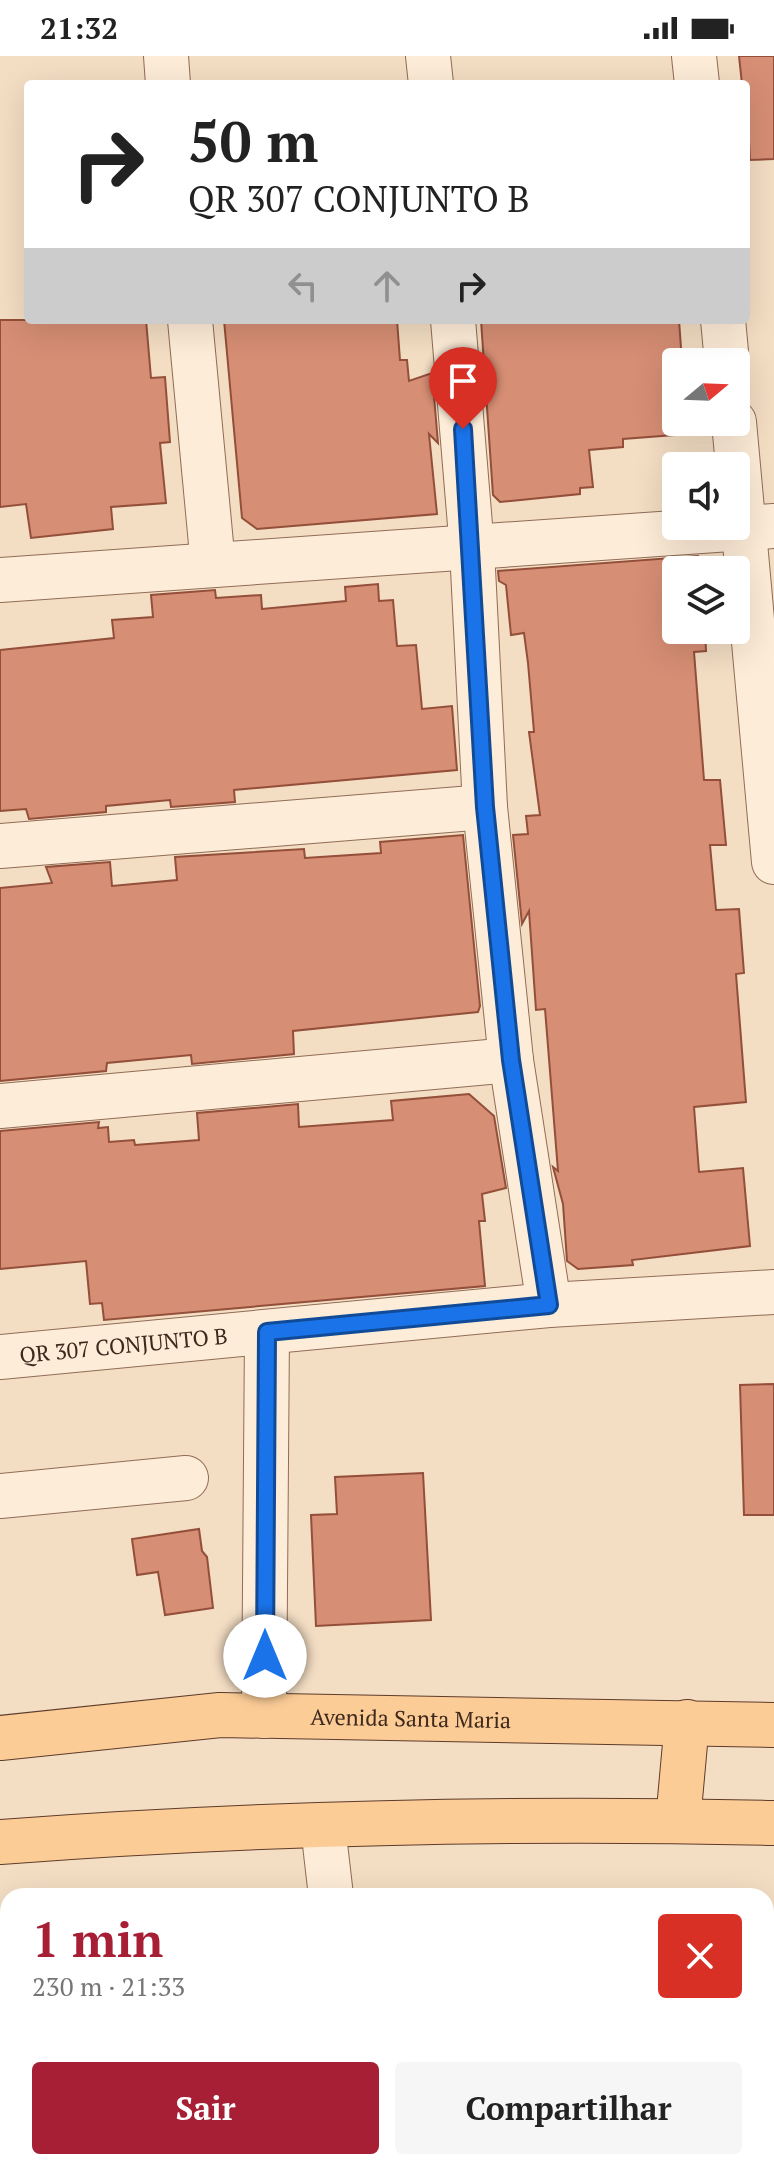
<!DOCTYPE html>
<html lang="pt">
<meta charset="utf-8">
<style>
body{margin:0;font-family:"PT Serif",serif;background:#f6f6f6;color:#222;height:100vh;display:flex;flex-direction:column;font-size:30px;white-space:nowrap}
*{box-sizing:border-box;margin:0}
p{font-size:26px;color:#767676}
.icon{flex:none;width:44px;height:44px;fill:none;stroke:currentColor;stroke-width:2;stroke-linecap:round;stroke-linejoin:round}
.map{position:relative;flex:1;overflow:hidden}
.drawer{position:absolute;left:0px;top:1832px;width:774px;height:282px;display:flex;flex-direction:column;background:#fff;border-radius:24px 24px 0 0;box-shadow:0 8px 32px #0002}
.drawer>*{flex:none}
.banner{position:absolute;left:24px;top:24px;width:726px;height:244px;border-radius:8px;box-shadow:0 8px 32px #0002;background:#fff;color:#222;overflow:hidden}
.needle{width:52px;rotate:71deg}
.fabs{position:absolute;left:662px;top:292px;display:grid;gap:16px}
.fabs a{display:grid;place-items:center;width:88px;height:88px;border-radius:8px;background:#fff;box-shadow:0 8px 32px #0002;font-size:40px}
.pin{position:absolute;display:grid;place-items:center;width:68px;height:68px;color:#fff;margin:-82px -34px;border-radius:50% 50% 50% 0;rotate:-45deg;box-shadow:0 0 8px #0007}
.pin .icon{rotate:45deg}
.me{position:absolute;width:88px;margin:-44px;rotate:0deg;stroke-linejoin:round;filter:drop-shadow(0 0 6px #0008)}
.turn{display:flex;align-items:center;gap:28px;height:168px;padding:0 32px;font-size:36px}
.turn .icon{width:104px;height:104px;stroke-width:2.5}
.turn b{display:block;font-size:56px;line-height:68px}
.lanes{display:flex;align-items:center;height:76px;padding:0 32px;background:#0003;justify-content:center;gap:40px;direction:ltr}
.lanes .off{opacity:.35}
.round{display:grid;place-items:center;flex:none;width:84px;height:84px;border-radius:8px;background:#f6f6f6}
.overview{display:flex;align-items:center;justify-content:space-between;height:136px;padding:0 32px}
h1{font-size:48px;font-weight:700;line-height:60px;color:#a71f35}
.cta{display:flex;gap:16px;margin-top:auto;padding:16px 32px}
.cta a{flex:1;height:92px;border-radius:8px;background:#a71f35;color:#fff;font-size:32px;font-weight:700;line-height:92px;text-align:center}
.cta a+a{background:#f6f6f6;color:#222}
.status{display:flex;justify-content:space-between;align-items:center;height:56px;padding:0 40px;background:#fff;direction:ltr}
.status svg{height:22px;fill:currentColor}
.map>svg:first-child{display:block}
.building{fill:#d68e74;stroke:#934f39;stroke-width:2}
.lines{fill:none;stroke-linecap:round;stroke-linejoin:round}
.minor-casing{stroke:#916c57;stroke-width:46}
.major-casing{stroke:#5e3b2b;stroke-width:46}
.minor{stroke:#fdecd7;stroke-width:44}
.major{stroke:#fbcc96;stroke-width:44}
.route-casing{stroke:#114b97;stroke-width:20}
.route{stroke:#1a73e8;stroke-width:14}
.labels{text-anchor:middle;stroke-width:7;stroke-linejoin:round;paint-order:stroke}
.street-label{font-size:22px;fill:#3f281d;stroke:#fae9d3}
</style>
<div class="status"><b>21:32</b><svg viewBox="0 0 49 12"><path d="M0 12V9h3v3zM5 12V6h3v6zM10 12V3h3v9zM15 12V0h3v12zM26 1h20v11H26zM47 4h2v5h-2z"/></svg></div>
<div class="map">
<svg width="774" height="2113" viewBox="0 0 774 2113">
<rect width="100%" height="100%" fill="#f3ddc3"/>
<!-- building -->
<g class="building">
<path d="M 739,0 L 774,0 L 774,103 L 750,104 L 746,28 L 742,28 Z"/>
<path d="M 0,264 L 146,264 L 151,322 L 165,321 L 170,386 L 160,387 L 166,447 L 111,451 L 113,473 L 31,482 L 26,448 L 0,451 Z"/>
<path d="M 224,264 L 397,264 L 400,304 L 407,304 L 409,325 L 432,317 L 438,387 L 429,378 L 437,458 L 257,473 L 242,462 Z"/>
<path d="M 481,264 L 679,264 L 682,306 L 676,306 L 676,366 L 686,366 L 687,378 L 623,383 L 623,391 L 589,394 L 593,431 L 580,432 L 580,438 L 500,446 L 493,439 Z"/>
<path d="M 698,500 L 699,514 L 676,514 L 676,574 L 705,574 L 706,595 L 694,596 L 704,724 L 720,724 L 726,789 L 710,789 L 716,854 L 739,853 L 744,917 L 736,918 L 746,1046 L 694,1051 L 699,1116 L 743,1112 L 750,1190 L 632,1204 L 633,1209 L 578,1213 L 567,1205 L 563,1148 L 553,1111 L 558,1115 L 545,953 L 536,954 L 529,855 L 522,868 L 513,779 L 528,778 L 526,760 L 540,759 L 529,676 L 534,676 L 528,607 L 524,577 L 511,579 L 506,529 L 499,525 L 498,515 Z"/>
<path d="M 378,528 L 379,545 L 393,544 L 397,590 L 416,589 L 422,653 L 452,650 L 457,714 L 234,734 L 235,746 L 171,751 L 170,744 L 106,750 L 106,756 L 29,763 L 26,753 L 0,755 L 0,594 L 114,582 L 112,564 L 153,561 L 151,539 L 215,534 L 216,542 L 261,539 L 262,553 L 346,545 L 345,531 Z"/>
<path d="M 463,779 L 480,950 L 478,956 L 293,975 L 294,998 L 192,1008 L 191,999 L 107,1007 L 106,1015 L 0,1025 L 0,832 L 52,827 L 46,811 L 110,806 L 112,830 L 177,824 L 175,801 L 304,793 L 305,802 L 381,797 L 380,786 Z"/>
<path d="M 469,1038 L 494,1060 L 506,1132 L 482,1138 L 485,1165 L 479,1165 L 485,1230 L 104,1264 L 102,1247 L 90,1248 L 86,1205 L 0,1213 L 0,1075 L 99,1066 L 98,1072 L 108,1071 L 109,1086 L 134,1084 L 135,1089 L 199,1084 L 197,1057 L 298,1048 L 299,1071 L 393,1064 L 391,1045 Z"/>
<path d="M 774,1328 L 774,1459 L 744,1459 L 740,1329 Z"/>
<path d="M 423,1417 L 431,1564 L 316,1570 L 311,1459 L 337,1458 L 335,1421 Z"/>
<path d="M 199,1473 L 202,1495 L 207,1501 L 213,1552 L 165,1559 L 158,1516 L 137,1519 L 132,1483 Z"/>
</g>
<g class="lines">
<defs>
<g id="minor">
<path d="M 166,0 L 168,28"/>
<path d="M 428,0 L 431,28"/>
<path d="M 694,0 L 697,28"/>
<path d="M 190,264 L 213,509"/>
<path d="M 453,264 L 472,493 L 485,751 L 511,1004 L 549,1249"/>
<path d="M 723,264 L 727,306"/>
<path d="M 734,366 L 774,806"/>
<path d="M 0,524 L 774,470"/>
<path d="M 0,790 L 485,751"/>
<path d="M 0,1050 L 511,1004"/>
<path id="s1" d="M 0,1301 L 549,1249 L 774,1236"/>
<path d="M 0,1440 L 186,1422"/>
<path d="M 264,1660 L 267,1276"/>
<path d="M 323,1771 L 331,1840"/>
<path d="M 0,2010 L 8,2009"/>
<path d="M 356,2106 L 357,2113"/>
</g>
<g id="major">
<path id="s2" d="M 0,1682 L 220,1659 L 774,1669"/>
<path d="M 678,1765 L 687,1666"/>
<path d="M 0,1786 C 255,1767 518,1761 774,1767"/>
</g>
</defs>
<!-- minor casing -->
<use href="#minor" class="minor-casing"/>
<!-- major casing -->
<use href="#major" class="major-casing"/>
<!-- minor -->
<use href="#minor" class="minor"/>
<!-- major -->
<use href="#major" class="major"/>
</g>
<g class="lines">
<defs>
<path id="route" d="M 265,1600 L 267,1276 L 549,1249 L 511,1004 L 485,751 L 463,373"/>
</defs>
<!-- route casing -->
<use href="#route" class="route-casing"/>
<!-- route -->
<use href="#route" class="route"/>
</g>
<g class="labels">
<!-- street labels -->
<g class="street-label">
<text dy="8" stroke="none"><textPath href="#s1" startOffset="124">QR 307 CONJUNTO B</textPath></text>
<text dy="8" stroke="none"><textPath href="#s2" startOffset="412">Avenida Santa Maria</textPath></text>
</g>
</g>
</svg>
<div class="fabs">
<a><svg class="needle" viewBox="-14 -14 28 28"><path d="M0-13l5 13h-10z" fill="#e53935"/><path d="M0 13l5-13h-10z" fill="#767676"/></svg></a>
<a><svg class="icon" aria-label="sound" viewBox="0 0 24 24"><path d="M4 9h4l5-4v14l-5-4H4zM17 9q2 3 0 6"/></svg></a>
<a><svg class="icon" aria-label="layers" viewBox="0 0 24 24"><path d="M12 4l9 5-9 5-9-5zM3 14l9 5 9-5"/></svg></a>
</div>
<div class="pin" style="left:463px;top:373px;background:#d93025"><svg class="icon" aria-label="arrive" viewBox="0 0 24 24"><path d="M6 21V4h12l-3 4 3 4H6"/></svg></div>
<svg class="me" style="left:265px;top:1600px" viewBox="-20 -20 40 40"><circle r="19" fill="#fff"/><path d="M0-13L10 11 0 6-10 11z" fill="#1a73e8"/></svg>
<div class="banner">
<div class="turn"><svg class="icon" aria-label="right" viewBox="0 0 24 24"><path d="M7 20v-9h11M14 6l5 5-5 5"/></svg><div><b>50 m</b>QR 307 CONJUNTO B</div></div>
<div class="lanes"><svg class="icon off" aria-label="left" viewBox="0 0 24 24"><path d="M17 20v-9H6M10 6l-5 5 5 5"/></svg><svg class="icon off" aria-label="ahead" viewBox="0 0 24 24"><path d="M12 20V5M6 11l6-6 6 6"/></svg><svg class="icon" aria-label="right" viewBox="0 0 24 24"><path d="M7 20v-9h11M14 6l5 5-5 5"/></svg></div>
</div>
<section class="drawer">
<div class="overview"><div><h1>1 min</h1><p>230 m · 21:33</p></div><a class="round" style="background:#d93025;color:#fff"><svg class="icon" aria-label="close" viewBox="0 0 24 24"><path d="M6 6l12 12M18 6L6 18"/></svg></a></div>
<div class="cta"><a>Sair</a><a>Compartilhar</a></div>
</section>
</div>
